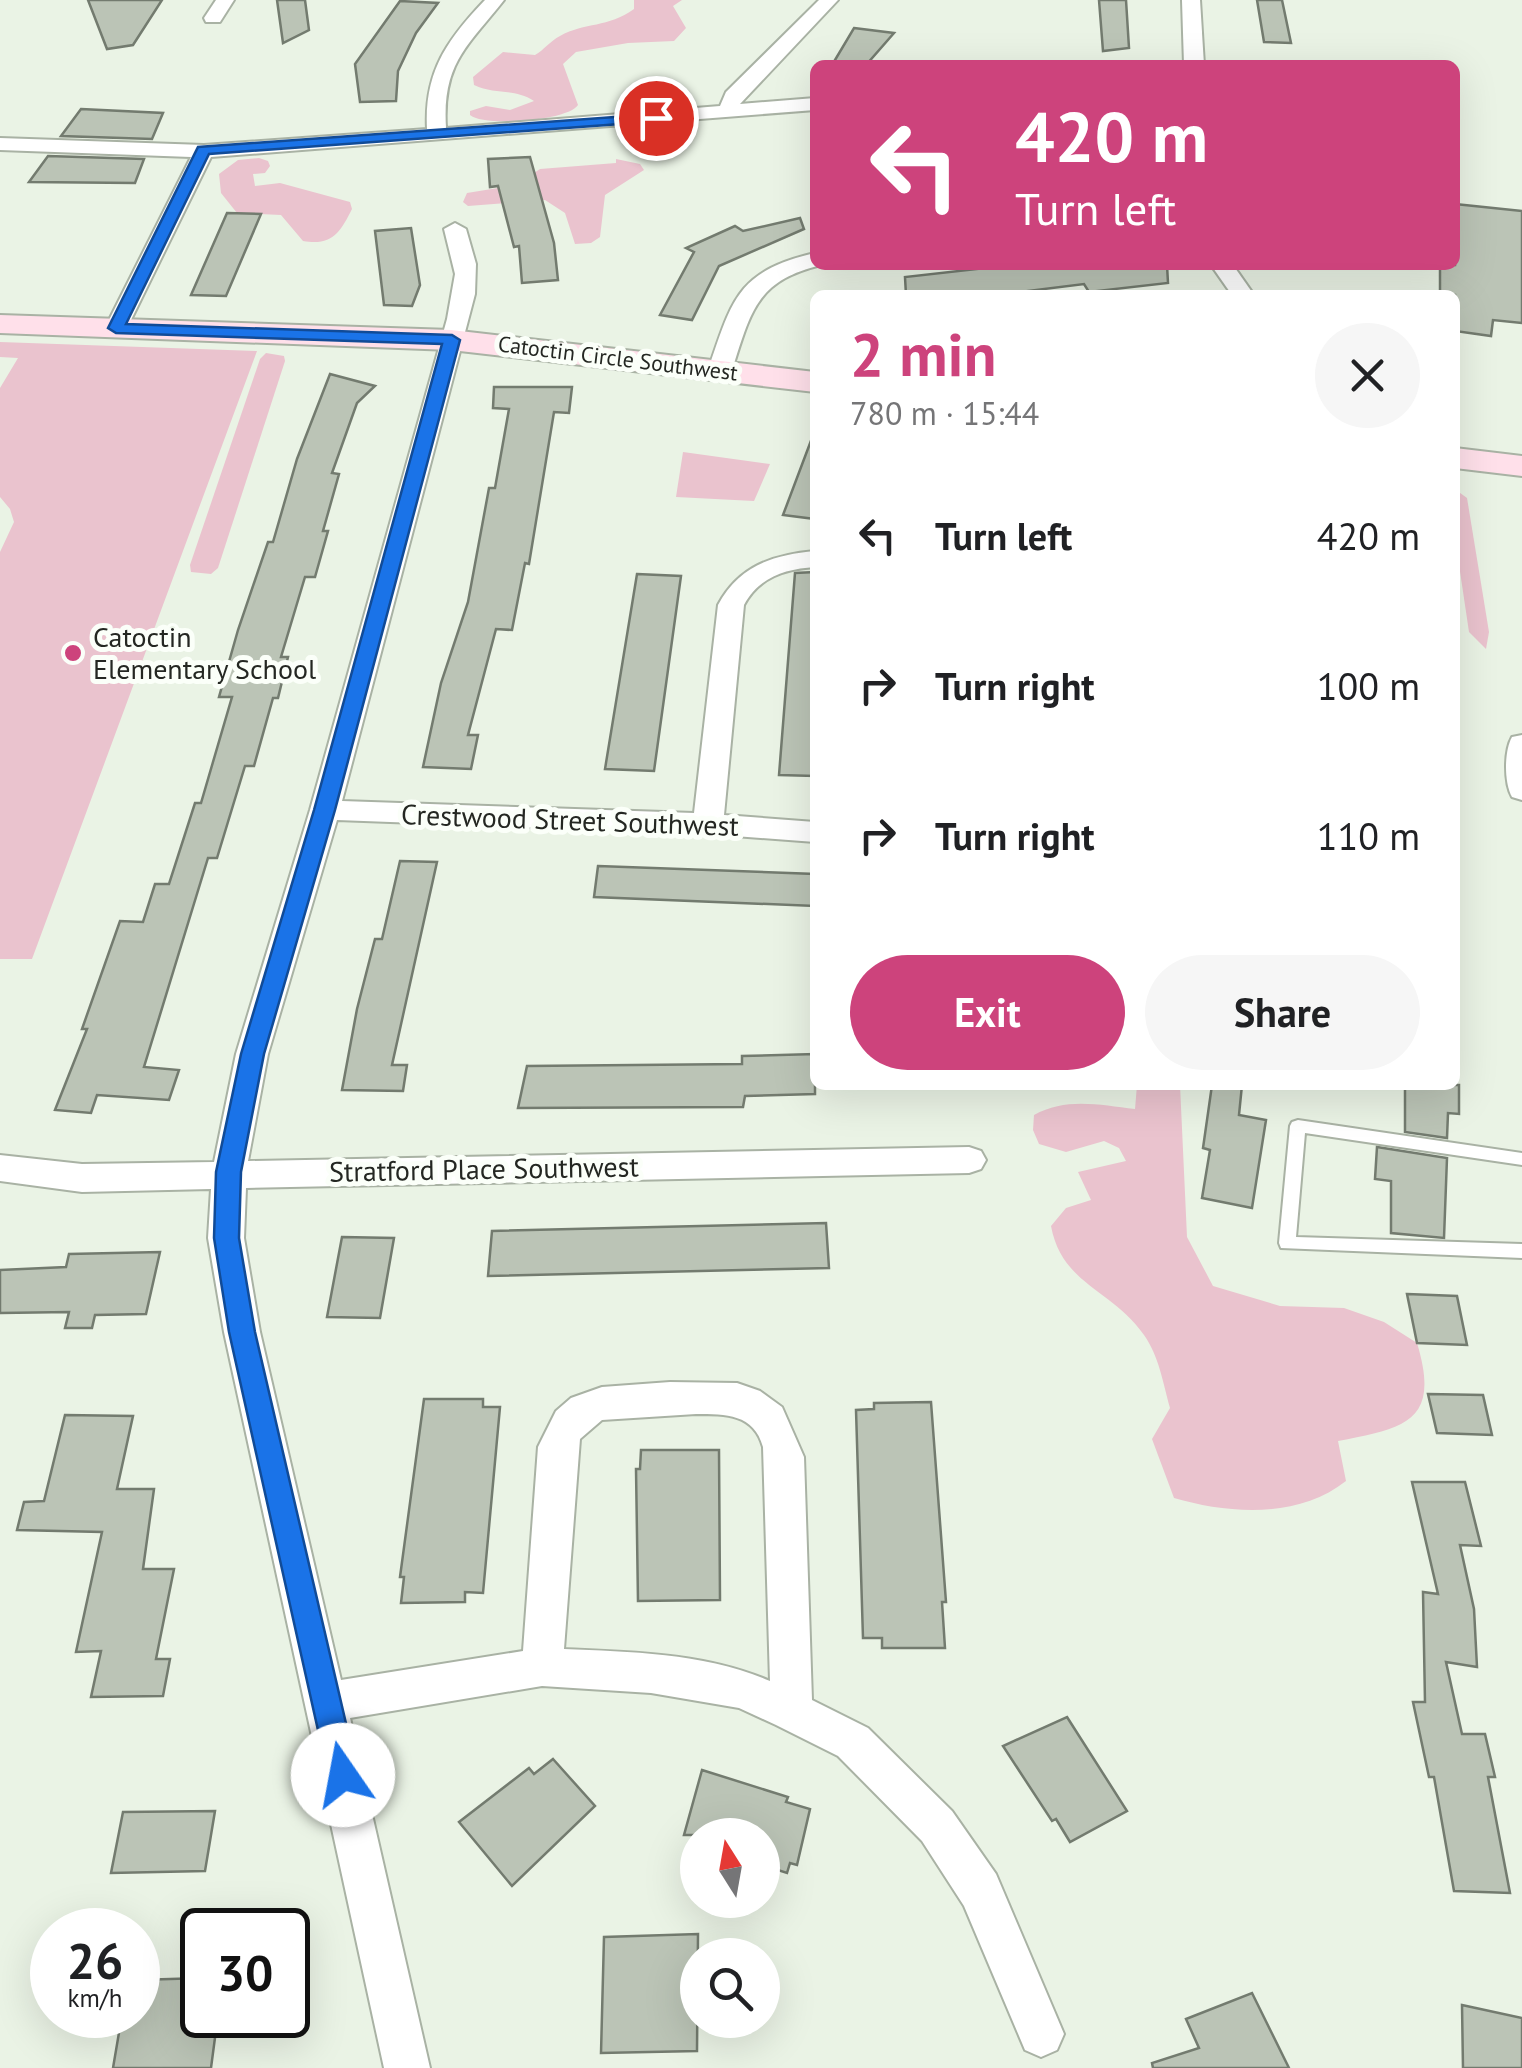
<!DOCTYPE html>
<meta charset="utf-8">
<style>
body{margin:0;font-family:"PT Sans",sans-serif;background:#f6f6f6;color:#202124;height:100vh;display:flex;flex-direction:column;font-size:38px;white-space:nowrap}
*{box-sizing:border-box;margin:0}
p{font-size:32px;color:#757577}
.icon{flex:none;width:55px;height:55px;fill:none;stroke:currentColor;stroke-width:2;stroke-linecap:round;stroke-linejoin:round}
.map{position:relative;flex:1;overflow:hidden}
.sheet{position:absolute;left:810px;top:290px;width:650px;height:800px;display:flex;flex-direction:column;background:#fff;border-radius:15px;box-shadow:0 10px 40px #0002}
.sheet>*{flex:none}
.hud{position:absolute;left:810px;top:60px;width:650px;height:210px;border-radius:15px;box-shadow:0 10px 40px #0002;background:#cd437c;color:#fff;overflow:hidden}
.needle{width:65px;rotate:349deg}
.tools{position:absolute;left:680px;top:1818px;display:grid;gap:20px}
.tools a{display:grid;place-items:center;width:100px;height:100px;border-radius:50%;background:#fff;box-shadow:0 10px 40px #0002;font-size:50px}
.speed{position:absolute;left:30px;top:1908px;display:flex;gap:20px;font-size:50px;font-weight:700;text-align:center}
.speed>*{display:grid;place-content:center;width:130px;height:130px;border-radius:50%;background:#fff;box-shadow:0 10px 40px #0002;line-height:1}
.speed small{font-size:25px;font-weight:400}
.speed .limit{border:5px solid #111;border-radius:15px;background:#fff;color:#111}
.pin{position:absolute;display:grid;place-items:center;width:85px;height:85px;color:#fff;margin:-42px;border:5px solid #fff;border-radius:50%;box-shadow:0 2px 10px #0007}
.me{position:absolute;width:110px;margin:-55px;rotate:348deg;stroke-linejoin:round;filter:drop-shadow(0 0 8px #0008)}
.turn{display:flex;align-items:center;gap:35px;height:210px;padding:0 40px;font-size:45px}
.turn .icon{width:130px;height:130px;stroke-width:2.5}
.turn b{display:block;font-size:70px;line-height:85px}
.round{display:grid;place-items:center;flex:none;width:105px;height:105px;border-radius:52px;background:#f6f6f6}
.overview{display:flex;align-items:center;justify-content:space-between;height:170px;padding:0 40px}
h1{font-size:60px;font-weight:700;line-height:75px;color:#cd437c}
.button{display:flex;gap:20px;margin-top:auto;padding:20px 40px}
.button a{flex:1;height:115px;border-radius:60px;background:#cd437c;color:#fff;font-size:40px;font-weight:700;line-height:115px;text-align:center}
.button a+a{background:#f6f6f6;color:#202124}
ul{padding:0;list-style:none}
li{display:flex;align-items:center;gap:30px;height:150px;padding:0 40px}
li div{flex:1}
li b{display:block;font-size:38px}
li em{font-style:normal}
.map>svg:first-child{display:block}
.green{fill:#eac3ce}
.building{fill:#bbc4b6;stroke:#737b6f;stroke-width:2.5}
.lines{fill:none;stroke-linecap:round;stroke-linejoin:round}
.lane-casing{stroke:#a9b2a4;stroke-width:4}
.street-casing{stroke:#a9b2a4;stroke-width:4}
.secondary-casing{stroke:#a9b2a4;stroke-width:4}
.lane{fill:#fff;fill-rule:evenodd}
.street{fill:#fff;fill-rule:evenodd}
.secondary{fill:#ffe0ea;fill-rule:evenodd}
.route{fill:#1a73e8;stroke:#114b97;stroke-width:2.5}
.poi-dot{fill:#cd437c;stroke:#fbfff9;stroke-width:4}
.labels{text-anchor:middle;stroke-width:10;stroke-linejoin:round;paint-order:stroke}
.far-street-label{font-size:22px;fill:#242722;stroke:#fbfff9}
.poi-label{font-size:28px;fill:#242722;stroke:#fbfff9;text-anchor:start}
.street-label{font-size:28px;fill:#242722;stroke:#fbfff9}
</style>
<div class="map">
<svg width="1522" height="2068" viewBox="0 0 1522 2068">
<rect width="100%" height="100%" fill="#eaf3e5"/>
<!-- green -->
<g class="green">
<path d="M 634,0 L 682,0 L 673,6 L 686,28 L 674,41 L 628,43 L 576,52 L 563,64 L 578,105 C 568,121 483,127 470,115 L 470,111 L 486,106 L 510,110 L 534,101 C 514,88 495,95 474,85 L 473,77 L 503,52 L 535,55 C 544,50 550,41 560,36 C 585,22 608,28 634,9 Z"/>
<path d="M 259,158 L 268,161 L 270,166 L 265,173 L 253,174 L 255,186 L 280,183 L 350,202 L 352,209 C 340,233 332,246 303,241 L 281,215 L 237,213 L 221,193 L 219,174 L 238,160 Z"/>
<path d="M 616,159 L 640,164 L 644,170 L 605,195 L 600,237 L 591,243 L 575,244 L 565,213 L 545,200 L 468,206 L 463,202 L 467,193 L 516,185 L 540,169 L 616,163 Z"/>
<path d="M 0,342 L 257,351 L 32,959 L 0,959 L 0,552 L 14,522 L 10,509 L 0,497 L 0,388 L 18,358 L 0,357 Z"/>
<path d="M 266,353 L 284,356 L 285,361 L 218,568 L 211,574 L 191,572 L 190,565 L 260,359 Z"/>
<path d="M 683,452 L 770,464 L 754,501 L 676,497 Z"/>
<path d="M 1456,490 L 1467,498 L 1489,632 L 1486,649 L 1469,632 L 1455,538 Z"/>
<path d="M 1137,1085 L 1180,1085 L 1187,1237 L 1213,1286 L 1280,1306 L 1344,1308 L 1384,1322 L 1417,1343 C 1441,1422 1405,1428 1338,1441 L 1346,1481 C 1298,1519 1229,1514 1174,1498 L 1152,1439 L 1170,1408 C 1163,1383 1159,1356 1144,1335 C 1112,1289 1062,1285 1051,1226 L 1066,1208 L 1091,1200 L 1078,1172 L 1126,1161 L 1119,1148 L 1104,1141 L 1066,1152 L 1039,1144 L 1033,1130 L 1034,1115 C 1066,1097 1100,1105 1135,1109 Z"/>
</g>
<!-- building -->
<g class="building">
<path d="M 88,0 L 162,0 L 133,45 L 107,49 Z"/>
<path d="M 277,0 L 305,0 L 309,30 L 283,43 Z"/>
<path d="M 1099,0 L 1126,0 L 1129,48 L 1103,51 Z"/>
<path d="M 1257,0 L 1282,0 L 1291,43 L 1264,42 Z"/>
<path d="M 400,1 L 438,3 L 416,33 L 398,71 L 396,101 L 360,102 L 355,64 Z"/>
<path d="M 854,28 L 894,33 L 866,65 L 832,65 Z"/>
<path d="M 81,109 L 163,113 L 152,139 L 61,136 Z"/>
<path d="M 48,156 L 144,159 L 135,183 L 29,182 Z"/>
<path d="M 530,157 L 554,243 L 558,280 L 522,283 L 519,246 L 514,247 L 498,186 L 490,187 L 488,159 Z"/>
<path d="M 1455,204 L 1522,211 L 1522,323 L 1493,320 L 1491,336 L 1455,331 L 1455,295 L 1440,295 L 1440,265 L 1455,265 Z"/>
<path d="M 227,213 L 261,214 L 226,296 L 191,295 Z"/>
<path d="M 800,218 L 804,229 L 719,266 L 692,320 L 660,315 L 694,252 L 686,248 L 735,226 L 743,231 Z"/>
<path d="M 411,228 L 420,285 L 412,306 L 384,305 L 375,231 Z"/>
<path d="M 1012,265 L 1167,265 L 1168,283 L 1089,292 L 1084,284 L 997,295 L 906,295 L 905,277 Z"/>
<path d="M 330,374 L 375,386 L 357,403 L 332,473 L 339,474 L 323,531 L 328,531 L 315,577 L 305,577 L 281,657 L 288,657 L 278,698 L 273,698 L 254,766 L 245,766 L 217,858 L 208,858 L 144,1067 L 179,1070 L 169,1100 L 97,1095 L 91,1113 L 55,1110 L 87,1029 L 82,1029 L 120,921 L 143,922 L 155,884 L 169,884 L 195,803 L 201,803 L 232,697 L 219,697 L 238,630 L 268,542 L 273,542 L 297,459 Z"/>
<path d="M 494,387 L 572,387 L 569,413 L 554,412 L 529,564 L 525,563 L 512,630 L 496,629 L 468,735 L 478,735 L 471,769 L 423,767 L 441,683 L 468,602 L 489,488 L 495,488 L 509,409 L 493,408 Z"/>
<path d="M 812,438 L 815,519 L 783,515 Z"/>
<path d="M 815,572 L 815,776 L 779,775 L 795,573 Z"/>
<path d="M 637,574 L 681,576 L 654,771 L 605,769 Z"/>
<path d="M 400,861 L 437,862 L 392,1065 L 407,1065 L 403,1091 L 342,1090 L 357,1009 L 375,939 L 382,939 Z"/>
<path d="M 598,866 L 815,874 L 815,906 L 594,897 Z"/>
<path d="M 815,1054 L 815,1094 L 745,1096 L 743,1107 L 518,1108 L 527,1066 L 742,1064 L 742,1056 Z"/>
<path d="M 1212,1085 L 1242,1085 L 1239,1115 L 1266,1120 L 1252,1208 L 1202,1198 L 1210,1150 L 1203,1148 Z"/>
<path d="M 1405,1085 L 1459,1085 L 1459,1114 L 1448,1113 L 1447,1138 L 1405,1132 Z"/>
<path d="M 1377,1147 L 1447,1158 L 1444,1238 L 1391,1233 L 1391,1181 L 1375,1179 Z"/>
<path d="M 826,1223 L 829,1268 L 488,1276 L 492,1231 Z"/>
<path d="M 342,1237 L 394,1238 L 380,1318 L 327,1317 Z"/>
<path d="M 160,1252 L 146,1314 L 95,1315 L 92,1328 L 65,1328 L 69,1312 L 0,1313 L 0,1270 L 66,1267 L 69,1254 Z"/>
<path d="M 1407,1294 L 1457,1296 L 1467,1345 L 1417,1343 Z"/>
<path d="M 1428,1394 L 1483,1395 L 1492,1435 L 1437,1433 Z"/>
<path d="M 424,1399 L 483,1399 L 483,1407 L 500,1407 L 483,1593 L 465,1592 L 465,1602 L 401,1603 L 404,1577 L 400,1577 Z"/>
<path d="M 931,1402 L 946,1602 L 942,1602 L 945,1648 L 882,1648 L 882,1638 L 863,1638 L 856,1410 L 874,1409 L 874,1403 Z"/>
<path d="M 65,1415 L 133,1416 L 117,1489 L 154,1489 L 143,1569 L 174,1569 L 156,1659 L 170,1659 L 163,1696 L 91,1697 L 101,1651 L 76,1652 L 102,1532 L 17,1530 L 24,1502 L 44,1501 Z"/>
<path d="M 641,1450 L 719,1450 L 720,1600 L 638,1601 L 636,1469 L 640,1469 Z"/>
<path d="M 1412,1482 L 1465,1482 L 1481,1546 L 1460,1545 L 1474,1609 L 1477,1667 L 1446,1662 L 1462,1734 L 1485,1734 L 1495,1777 L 1488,1777 L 1510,1893 L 1454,1891 L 1434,1777 L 1429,1777 L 1413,1702 L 1425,1702 L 1423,1592 L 1438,1594 Z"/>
<path d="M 1067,1717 L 1127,1811 L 1070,1842 L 1056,1819 L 1052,1821 L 1003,1746 Z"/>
<path d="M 553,1759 L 595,1806 L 512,1886 L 459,1822 L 529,1768 L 534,1774 Z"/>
<path d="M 702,1770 L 788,1797 L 786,1802 L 810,1809 L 797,1865 L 790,1863 L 787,1873 L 762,1865 L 762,1835 L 684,1835 Z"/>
<path d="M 215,1811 L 205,1871 L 111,1873 L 123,1812 Z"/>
<path d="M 698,1934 L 697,2051 L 601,2053 L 604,1937 Z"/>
<path d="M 202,1978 L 202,2015 L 218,2015 L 211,2068 L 113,2068 L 122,2015 L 138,2015 L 138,1980 Z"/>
<path d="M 1252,1993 L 1289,2068 L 1153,2068 L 1152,2063 L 1199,2048 L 1186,2019 Z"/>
<path d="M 1462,2005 L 1522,2018 L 1522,2068 L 1463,2068 Z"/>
</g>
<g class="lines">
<defs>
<path id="lane" d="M 1298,1120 L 1522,1153 L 1522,1165 L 1305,1133 L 1296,1237 L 1522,1244 L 1522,1258 L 1281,1248 L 1279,1243 L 1290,1126 L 1292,1122 Z"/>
<g id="street">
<path d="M 216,0 L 234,0 L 220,22 L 206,22 L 204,18 Z"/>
<path d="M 485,0 L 504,0 C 467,47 442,63 446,128 L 720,106 L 726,92 L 819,0 L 838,0 L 740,104 L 815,98 L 815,110 L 211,157 L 127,328 L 116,335 L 105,328 L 191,157 L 0,150 L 0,138 L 204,145 L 427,129 C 424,72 447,40 485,0 Z"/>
<path d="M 1182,0 L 1200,0 L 1204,65 L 1184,65 Z"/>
<path d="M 455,223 L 466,229 L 476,264 L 475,294 L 342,801 L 694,813 L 718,605 C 739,566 772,555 815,551 L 815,567 C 785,569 759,577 744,605 L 724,815 L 815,822 L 815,842 L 708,834 L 337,820 L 268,1054 L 248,1161 L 969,1147 L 981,1151 L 986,1160 L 981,1169 L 969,1173 L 246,1188 L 244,1238 L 260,1332 L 341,1680 L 523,1651 L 538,1447 L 556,1411 L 571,1398 L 602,1387 L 670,1382 L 737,1383 L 760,1391 L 782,1407 L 804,1457 L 812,1700 L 868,1728 L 952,1811 L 996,1874 L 1064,2034 L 1057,2050 L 1041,2057 L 1025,2050 L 964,1906 L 922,1841 L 838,1756 L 776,1725 L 739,1708 L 651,1693 L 542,1686 L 350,1718 L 430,2068 L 384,2068 L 224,1332 L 208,1238 L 211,1189 L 82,1192 L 0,1181 L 0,1155 L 82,1164 L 214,1162 L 236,1054 L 310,810 L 447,319 L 455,274 L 444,229 ZM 696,1414 C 726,1414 754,1414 763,1447 L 770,1681 C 706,1653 632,1652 564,1649 L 580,1439 L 602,1420 Z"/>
<path d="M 815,253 L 815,265 L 821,265 C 756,281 751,311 732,370 L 728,375 L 712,375 L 708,370 C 732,300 737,271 815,253 Z"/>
<path d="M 1211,265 L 1233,265 L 1254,295 L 1232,295 Z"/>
<path d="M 1522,735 L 1522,800 L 1512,797 C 1504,783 1504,751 1512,737 Z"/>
</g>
<g id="secondary">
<path d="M 0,315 L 451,330 L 815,372 L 815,392 L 451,350 L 0,333 Z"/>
<path d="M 1455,448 L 1522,456 L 1522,476 L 1455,468 Z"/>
</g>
</defs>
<!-- lane casing -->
<use href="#lane" class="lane-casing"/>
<!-- street casing -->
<use href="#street" class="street-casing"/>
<!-- secondary casing -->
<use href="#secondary" class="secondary-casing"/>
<!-- lane -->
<use href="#lane" class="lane"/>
<!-- street -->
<use href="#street" class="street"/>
<!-- secondary -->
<use href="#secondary" class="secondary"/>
</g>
<!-- route -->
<path class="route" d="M 656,114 L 661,115 L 661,121 L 209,154 L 126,324 L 452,335 L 460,340 L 335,810 L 264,1054 L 241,1172 L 239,1238 L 255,1332 L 358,1775 L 353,1786 L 343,1790 L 332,1786 L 328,1775 L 229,1332 L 214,1238 L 216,1172 L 241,1054 L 314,810 L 442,344 L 116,333 L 108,328 L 198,147 Z"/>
<!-- markers -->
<circle class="poi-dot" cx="73" cy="653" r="10"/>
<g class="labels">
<!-- far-street labels -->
<g class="far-street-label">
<text transform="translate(618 358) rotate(7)" y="8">Catoctin Circle Southwest</text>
</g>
<!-- poi labels -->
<g class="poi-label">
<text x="93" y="647">Catoctin<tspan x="93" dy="32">Elementary School</tspan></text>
</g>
<!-- street labels -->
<g class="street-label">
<text transform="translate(570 820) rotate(2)" y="10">Crestwood Street Southwest</text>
<text transform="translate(484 1169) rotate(-1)" y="10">Stratford Place Southwest</text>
</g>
</g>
</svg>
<div class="tools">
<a><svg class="needle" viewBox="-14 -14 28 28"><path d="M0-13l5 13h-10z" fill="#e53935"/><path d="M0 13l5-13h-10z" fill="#757577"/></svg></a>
<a><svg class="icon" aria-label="search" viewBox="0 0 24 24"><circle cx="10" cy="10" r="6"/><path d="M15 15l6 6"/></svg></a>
</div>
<div class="speed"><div>26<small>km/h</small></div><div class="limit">30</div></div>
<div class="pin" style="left:656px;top:118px;background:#d93025"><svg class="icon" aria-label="arrive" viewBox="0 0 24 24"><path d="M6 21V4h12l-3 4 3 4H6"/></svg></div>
<svg class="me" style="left:343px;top:1775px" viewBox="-20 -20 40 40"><circle r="19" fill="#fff"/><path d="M0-13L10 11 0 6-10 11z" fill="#1a73e8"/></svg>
<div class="hud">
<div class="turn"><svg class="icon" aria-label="left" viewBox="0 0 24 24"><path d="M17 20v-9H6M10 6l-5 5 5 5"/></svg><div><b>420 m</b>Turn left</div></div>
</div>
<section class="sheet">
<div class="overview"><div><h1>2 min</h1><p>780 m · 15:44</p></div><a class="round"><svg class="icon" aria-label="close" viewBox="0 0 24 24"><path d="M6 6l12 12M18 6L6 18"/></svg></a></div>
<ul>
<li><svg class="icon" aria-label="left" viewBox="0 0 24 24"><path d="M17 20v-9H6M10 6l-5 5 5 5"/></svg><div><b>Turn left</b></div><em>420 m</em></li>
<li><svg class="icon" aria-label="right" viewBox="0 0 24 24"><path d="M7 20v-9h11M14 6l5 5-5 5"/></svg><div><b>Turn right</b></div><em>100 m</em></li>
<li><svg class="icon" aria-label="right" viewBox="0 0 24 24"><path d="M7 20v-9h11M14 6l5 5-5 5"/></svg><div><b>Turn right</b></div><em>110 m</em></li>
</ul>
<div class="button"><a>Exit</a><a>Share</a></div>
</section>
</div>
